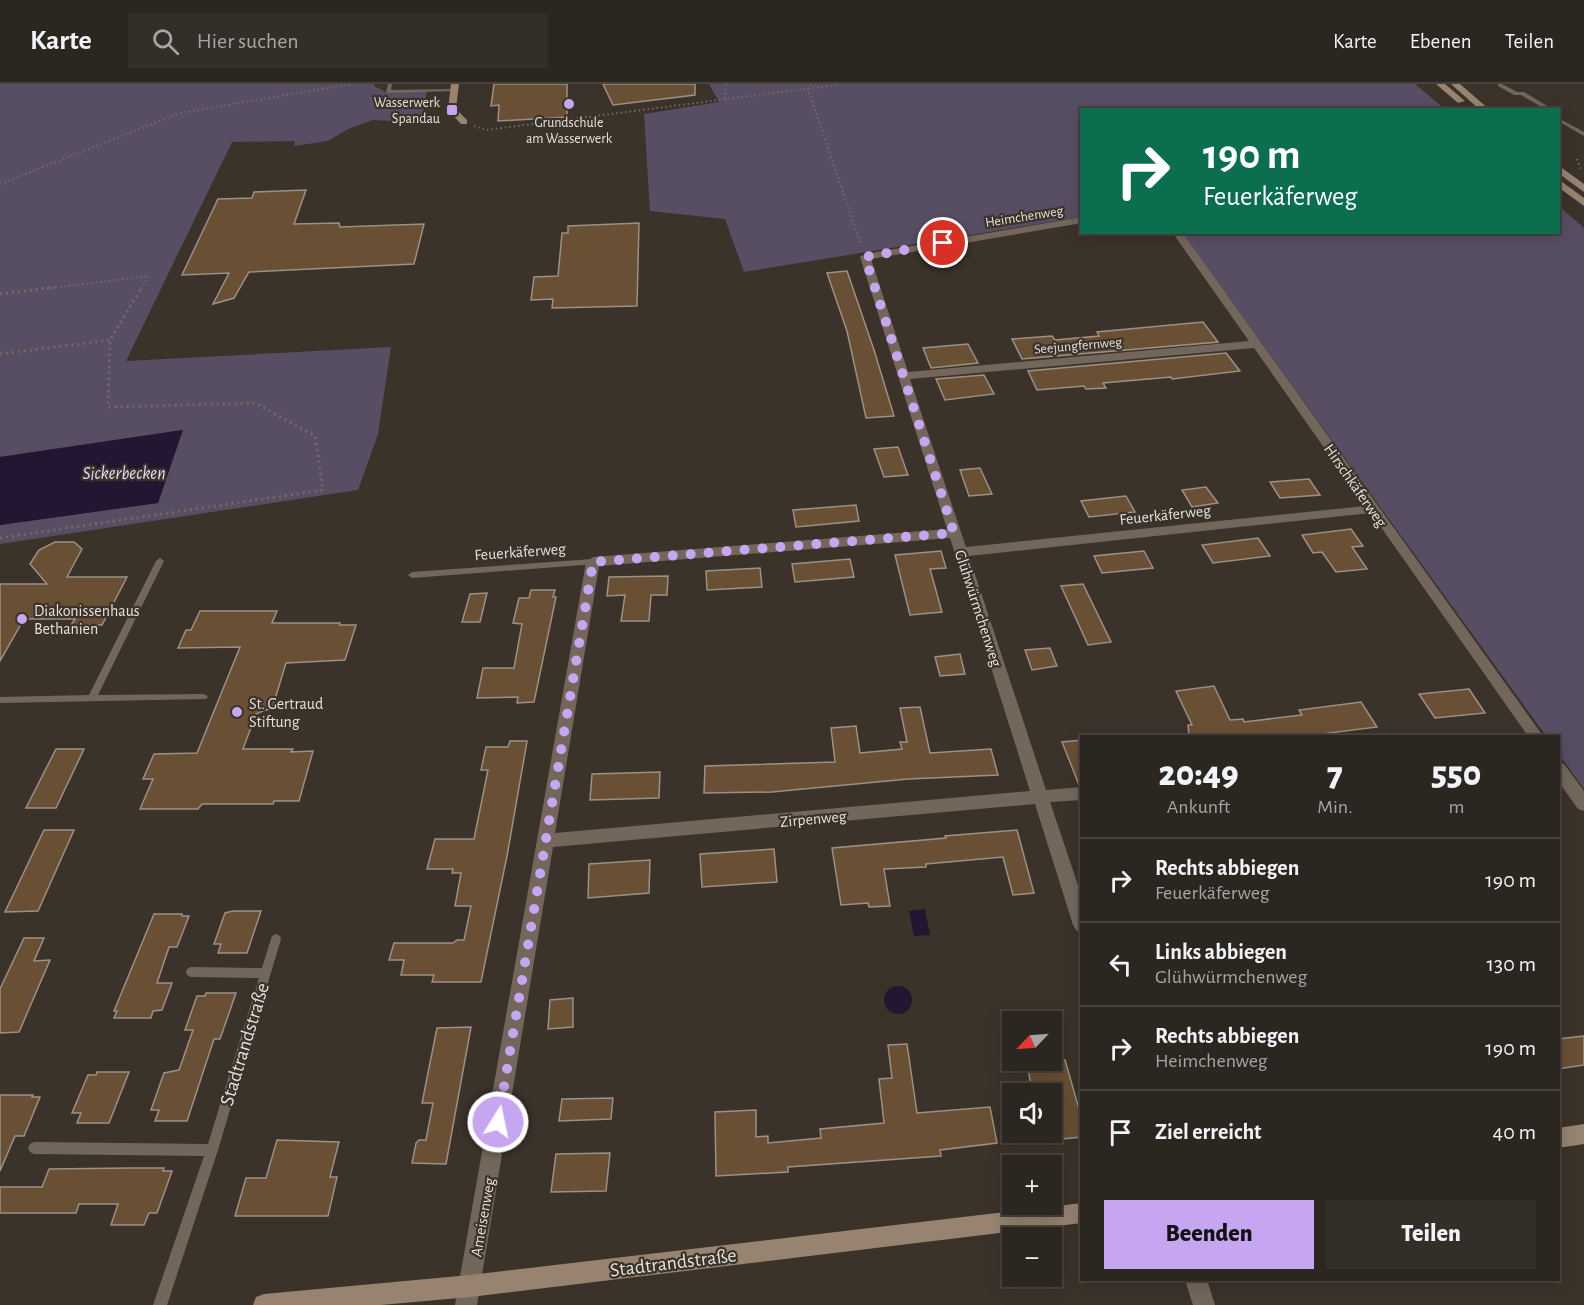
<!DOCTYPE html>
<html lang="de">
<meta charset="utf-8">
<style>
body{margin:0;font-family:"Alegreya Sans",sans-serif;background:#342e29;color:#f1f3f6;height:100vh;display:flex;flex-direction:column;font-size:22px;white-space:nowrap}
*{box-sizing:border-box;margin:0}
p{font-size:20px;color:#a6a5a5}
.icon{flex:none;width:33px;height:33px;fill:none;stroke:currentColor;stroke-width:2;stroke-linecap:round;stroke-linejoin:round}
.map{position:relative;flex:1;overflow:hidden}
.sheet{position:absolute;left:1080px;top:651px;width:480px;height:546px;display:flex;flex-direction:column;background:#2c2620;border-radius:0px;box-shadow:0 3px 15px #0003,0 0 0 2px #48433e}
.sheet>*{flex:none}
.guide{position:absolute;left:1080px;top:24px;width:480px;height:126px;border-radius:0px;box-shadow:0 3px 15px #0003,0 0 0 2px #48433e;background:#0b6e4f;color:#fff;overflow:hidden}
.needle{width:39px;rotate:245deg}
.tools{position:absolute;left:1002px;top:927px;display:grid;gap:12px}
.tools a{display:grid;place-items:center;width:60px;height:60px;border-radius:0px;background:#2c2620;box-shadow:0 3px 15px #0003,0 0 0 2px #48433e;font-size:30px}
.pin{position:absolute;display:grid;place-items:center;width:51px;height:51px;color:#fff;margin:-26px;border:3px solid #fff;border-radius:50%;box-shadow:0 2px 6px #0007}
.me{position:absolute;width:66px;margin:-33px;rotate:10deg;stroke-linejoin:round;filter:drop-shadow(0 0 4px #0008)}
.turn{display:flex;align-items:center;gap:21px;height:126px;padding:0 24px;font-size:27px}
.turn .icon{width:78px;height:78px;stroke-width:2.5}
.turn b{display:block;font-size:42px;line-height:51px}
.eta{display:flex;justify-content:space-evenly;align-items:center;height:102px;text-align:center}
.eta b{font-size:36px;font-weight:800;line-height:42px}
.button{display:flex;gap:12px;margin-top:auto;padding:12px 24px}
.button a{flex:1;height:69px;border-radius:0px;background:#c6a6f0;color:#111;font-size:24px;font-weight:800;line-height:69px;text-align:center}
.button a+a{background:#342e29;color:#f1f3f6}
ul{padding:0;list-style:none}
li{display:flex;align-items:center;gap:18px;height:84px;padding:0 24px;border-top:2px solid #48433e}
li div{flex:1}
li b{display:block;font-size:22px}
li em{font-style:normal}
header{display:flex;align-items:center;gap:36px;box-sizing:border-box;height:84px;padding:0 30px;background:#2c2620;border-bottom:2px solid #48433e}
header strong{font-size:28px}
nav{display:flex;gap:33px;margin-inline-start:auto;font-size:21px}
.search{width:420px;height:54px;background:#342e29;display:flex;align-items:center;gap:15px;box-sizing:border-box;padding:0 21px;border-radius:0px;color:#a6a5a5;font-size:22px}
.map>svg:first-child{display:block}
.green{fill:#574e64}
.water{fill:#231632}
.building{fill:#694f34;stroke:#9b9187;stroke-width:1.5}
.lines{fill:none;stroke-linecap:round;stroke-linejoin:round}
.path-far1{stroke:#726b63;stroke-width:2;stroke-dasharray:1.5 3;stroke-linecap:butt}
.path{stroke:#726b63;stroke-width:3;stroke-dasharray:2 4;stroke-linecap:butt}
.lane{fill:#73675b;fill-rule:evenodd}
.street{fill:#73675b;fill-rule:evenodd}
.secondary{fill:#978370;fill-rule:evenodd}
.route{stroke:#c6a6f0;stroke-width:10;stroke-dasharray:0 18}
.poi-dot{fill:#c6a6f0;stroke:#3b322a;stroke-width:2}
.labels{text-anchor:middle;stroke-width:4.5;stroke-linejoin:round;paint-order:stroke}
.far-poi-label{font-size:14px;fill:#e5e0da;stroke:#3b322a;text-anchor:end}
.far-street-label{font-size:14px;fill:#e5e0da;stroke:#3b322a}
.street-label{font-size:16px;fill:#e5e0da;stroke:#3b322a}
.poi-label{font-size:16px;fill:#e5e0da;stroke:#3b322a;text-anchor:start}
.water-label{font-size:18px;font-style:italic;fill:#e8dafe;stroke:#3b322a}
.near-street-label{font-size:20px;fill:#e5e0da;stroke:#3b322a}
</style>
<header>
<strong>Karte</strong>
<div class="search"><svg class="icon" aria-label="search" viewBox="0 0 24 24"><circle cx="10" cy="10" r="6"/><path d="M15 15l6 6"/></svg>Hier suchen</div>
<nav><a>Karte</a><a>Ebenen</a><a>Teilen</a></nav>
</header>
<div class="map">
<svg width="1584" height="1221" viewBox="0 0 1584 1221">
<rect width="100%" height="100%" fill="#3b322a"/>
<!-- green -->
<g class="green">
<path d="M 0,0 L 375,0 L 374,2 L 386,8 L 427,6 L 423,27 L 426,35 L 407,38 L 373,36 L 348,45 L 328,57 L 294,62 L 295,57 L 232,58 L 126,277 L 391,263 L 378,350 L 358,406 L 0,460 L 0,441 L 158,419 L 182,346 L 0,373 Z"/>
<path d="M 709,0 L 1415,0 L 1445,25 L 1082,26 L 1081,133 L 744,188 L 725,135 L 650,127 L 644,30 L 719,18 Z"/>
<path d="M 1559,122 L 1584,144 L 1584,705 L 1559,670 L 1558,652 L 1546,652 L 1182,149 L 1558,148 Z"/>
</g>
<!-- water -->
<g class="water">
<path d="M 183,346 L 158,419 L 0,441 L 0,373 Z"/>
<path d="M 925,825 L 930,851 L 914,852 L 909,827 Z"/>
<circle cx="898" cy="916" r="14"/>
</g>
<!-- building -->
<g class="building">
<path d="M 494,0 L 567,0 L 567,33 L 498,37 L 499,21 L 491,22 Z"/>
<path d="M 603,0 L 695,0 L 695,11 L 613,21 Z"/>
<path d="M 306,106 L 294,140 L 339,139 L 340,143 L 424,140 L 414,180 L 249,188 L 234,214 L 213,220 L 229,189 L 182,191 L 218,115 L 252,114 L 254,108 Z"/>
<path d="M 639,139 L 637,222 L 552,224 L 553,215 L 531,216 L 534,193 L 558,192 L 562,149 L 568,149 L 568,142 Z"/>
<path d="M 847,187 L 874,266 L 894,332 L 866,334 L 847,247 L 827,189 Z"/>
<path d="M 1203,238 L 1218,258 L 1022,275 L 1012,255 L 1052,252 L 1055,256 L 1099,252 L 1097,248 Z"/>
<path d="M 968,260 L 978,279 L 931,284 L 923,264 Z"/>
<path d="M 1226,269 L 1240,287 L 1172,295 L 1171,293 L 1103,299 L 1106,304 L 1086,305 L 1084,302 L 1037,306 L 1028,287 Z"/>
<path d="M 984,291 L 994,310 L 945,316 L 936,295 Z"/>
<path d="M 898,363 L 908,391 L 884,393 L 874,365 Z"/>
<path d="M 980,384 L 992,410 L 969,412 L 960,386 Z"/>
<path d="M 1309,395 L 1320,411 L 1280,414 L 1270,398 Z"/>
<path d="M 1206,403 L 1218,419 L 1192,423 L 1182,406 Z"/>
<path d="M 1126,412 L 1135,428 L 1089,433 L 1081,417 Z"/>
<path d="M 856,421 L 859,437 L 796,443 L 793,426 Z"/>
<path d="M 1351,445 L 1363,462 L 1352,463 L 1367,485 L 1336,488 L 1322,468 L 1313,469 L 1302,451 Z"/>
<path d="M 1258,454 L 1270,472 L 1213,479 L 1202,461 Z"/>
<path d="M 55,458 L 74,458 L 82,465 L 67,493 L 127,493 L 102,541 L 71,541 L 75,535 L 24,535 L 0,577 L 0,500 L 47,500 L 30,480 L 39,466 Z"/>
<path d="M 941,467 L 946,484 L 930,485 L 942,528 L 910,531 L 895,471 Z"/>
<path d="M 1144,467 L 1153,484 L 1102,489 L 1094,472 Z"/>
<path d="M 850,475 L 854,493 L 795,498 L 792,480 Z"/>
<path d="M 760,484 L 762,503 L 707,506 L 706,487 Z"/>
<path d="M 668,492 L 667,511 L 651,511 L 649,537 L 621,537 L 625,511 L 607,512 L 609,493 Z"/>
<path d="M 1083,500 L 1111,558 L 1088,561 L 1061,502 Z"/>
<path d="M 531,506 L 555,506 L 553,513 L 556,513 L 534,618 L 517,619 L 518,613 L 477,614 L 483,584 L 514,584 L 522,540 L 513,539 L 519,514 L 529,514 Z"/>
<path d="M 487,509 L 480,538 L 462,538 L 470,510 Z"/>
<path d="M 200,527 L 277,527 L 272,539 L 340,539 L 340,541 L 356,541 L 345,576 L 286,579 L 272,625 L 265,626 L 256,630 L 243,665 L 293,665 L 291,668 L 313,667 L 299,717 L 274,717 L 273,720 L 202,720 L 198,725 L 140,725 L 153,695 L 143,695 L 154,670 L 197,669 L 240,563 L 178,564 L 186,546 L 191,546 Z"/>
<path d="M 1050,564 L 1057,582 L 1032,586 L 1025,566 Z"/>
<path d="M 960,570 L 965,590 L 940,592 L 935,573 Z"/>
<path d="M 1214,602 L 1230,636 L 1243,635 L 1244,638 L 1302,631 L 1299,626 L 1361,618 L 1377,643 L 1305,652 L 1189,652 L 1188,641 L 1192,641 L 1176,607 Z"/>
<path d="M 1469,605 L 1485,629 L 1435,634 L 1419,610 Z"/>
<path d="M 920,623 L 930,669 L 991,665 L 998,691 L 908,695 L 772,708 L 704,709 L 705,682 L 835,678 L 831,644 L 856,642 L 860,669 L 902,665 L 900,658 L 907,658 L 900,624 Z"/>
<path d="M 1082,656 L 1082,701 L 1079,701 L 1062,658 Z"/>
<path d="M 510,657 L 527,657 L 526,663 L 507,772 L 481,898 L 432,898 L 434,891 L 401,891 L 404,876 L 389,876 L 394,859 L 453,859 L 457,856 L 464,856 L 471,822 L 455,822 L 461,789 L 452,789 L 453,785 L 427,785 L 435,755 L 474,755 L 488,686 L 481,686 L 486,663 L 508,663 Z"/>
<path d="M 56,665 L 84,665 L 56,724 L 26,724 Z"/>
<path d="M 660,688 L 659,714 L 590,716 L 592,690 Z"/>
<path d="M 44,746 L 74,746 L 38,827 L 5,828 Z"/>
<path d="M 1017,746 L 1034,809 L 1013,811 L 1003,773 L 926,780 L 926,783 L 884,785 L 890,822 L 869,823 L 868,819 L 841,821 L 832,764 L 946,754 L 945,752 Z"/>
<path d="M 774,765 L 777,798 L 702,803 L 700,770 Z"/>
<path d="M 650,776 L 649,809 L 588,814 L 589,780 Z"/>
<path d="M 233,827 L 261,827 L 247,869 L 218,869 L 221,860 L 214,860 L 225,829 Z"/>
<path d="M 154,830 L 182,830 L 182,832 L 189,832 L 177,863 L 169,863 L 157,899 L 172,899 L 162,926 L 153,927 L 151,934 L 114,934 L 117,927 L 114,927 Z"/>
<path d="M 24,854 L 44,854 L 34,877 L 50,876 L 19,948 L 0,949 L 0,905 Z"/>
<path d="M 206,909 L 236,909 L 220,955 L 214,955 L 187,1037 L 155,1037 L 159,1026 L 151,1026 L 164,989 L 179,986 L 193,946 L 185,946 L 197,912 L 205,912 Z"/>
<path d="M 573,914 L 573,943 L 548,945 L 550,916 Z"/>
<path d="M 471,943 L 446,1080 L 412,1079 L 416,1059 L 419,1056 L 426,1056 L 433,1019 L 422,1019 L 437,944 Z"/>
<path d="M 1584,952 L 1584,981 L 1558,985 L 1558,955 Z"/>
<path d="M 907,960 L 917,1029 L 990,1023 L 997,1059 L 940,1066 L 941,1072 L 788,1083 L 788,1088 L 716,1092 L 715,1028 L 756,1026 L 756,1053 L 768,1052 L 768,1059 L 821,1054 L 820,1045 L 884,1039 L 879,995 L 892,994 L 888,961 Z"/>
<path d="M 1026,976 L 1065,976 L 1079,1025 L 1082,1025 L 1082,1053 L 1052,1056 L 1052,998 L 1031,1001 Z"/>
<path d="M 97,988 L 129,988 L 109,1039 L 77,1039 L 81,1029 L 72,1029 L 88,991 L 96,991 Z"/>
<path d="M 0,1011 L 33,1011 L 32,1013 L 40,1013 L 24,1052 L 15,1052 L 0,1087 Z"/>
<path d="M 613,1014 L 611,1035 L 559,1037 L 562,1015 Z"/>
<path d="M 277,1056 L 339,1058 L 330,1093 L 337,1093 L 328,1132 L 235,1132 L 246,1094 L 266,1094 Z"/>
<path d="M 610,1069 L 606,1107 L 551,1108 L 556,1070 Z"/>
<path d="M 131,1084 L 164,1084 L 163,1087 L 172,1087 L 157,1129 L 149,1129 L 144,1141 L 111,1141 L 118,1120 L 79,1120 L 76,1129 L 0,1129 L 0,1103 L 42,1103 L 49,1085 Z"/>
</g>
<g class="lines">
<!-- path-far1 -->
<g class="path-far1">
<path d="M 811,0 L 808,5 L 861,161"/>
<path d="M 725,15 L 726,0"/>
<path d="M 474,42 L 486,46 L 844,0"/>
<path d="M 1577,75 L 1581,85"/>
<path d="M 0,100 L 180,29 L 352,0"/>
<path d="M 42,205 L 149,192 L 141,205"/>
</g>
<!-- path -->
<g class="path">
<path d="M 0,210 L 55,203"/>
<path d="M 0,270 L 110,256"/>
<path d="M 0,454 L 323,406 L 315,352 L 255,319 L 108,323 L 110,256 L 142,203"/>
</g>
<!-- lane -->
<g class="lane">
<path d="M 388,0 L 392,0 L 391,6 L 454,5 L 456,6 L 454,7 L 388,9 L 386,8 Z"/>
<path d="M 1498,0 L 1502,0 L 1517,8 L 1524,8 L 1554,26 L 1547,26 L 1521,11 L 1514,11 L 1498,2 Z"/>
<path d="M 1558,34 L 1584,48 L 1584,52 L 1558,37 Z"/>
<path d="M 160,474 L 164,477 L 98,611 L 203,610 L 206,611 L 208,613 L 206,615 L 0,619 L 0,613 L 89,611 L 156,477 Z"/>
<path d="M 593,475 L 596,476 L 597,478 L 596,480 L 412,494 L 408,491 L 412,488 Z"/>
<path d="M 276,850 L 280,852 L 281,855 L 218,1066 L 167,1221 L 153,1221 L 204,1072 L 34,1070 L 30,1068 L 28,1064 L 30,1060 L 34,1058 L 208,1060 L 259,894 L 191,893 L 187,891 L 186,888 L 187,885 L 191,883 L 262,884 L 271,855 L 272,852 Z"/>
</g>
<!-- street -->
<g class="street">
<path d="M 1082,133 L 1082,139 L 871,175 L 908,288 L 1249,257 L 1172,148 L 1182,148 L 1543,652 L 1528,652 L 1371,429 L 969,472 L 1046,706 L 1082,703 L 1082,716 L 1050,718 L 1082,813 L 1082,849 L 1076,846 L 1073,841 L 1035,720 L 553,763 L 477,1221 L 455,1221 L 586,478 L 593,473 L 947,445 L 860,173 L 865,170 ZM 1254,264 L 1365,422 L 966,463 L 910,295 ZM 950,454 L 1030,707 L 555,749 L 599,482 Z"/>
<path d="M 1558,678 L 1564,680 L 1584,707 L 1584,727 L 1578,725 L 1558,697 Z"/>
<path d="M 1185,1196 L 1207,1196 L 1215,1221 L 1193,1221 Z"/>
</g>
<!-- secondary -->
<g class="secondary">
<path d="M 451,0 L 459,0 L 456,25 L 467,36 L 467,40 L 461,40 L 448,26 Z"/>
<path d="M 1436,0 L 1445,0 L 1465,17 L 1458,19 Z"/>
<path d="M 1451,0 L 1460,0 L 1490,26 L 1480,26 Z"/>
<path d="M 1558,81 L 1584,100 L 1584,108 L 1558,89 Z"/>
<path d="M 1558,95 L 1584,114 L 1584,122 L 1558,103 Z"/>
<path d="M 1584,1040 L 1584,1060 L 1558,1064 L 1558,1044 Z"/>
<path d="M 1082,1119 L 1082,1139 L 470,1213 L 381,1221 L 253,1221 L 256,1213 L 264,1210 L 470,1191 Z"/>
</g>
</g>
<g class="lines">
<!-- route -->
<path class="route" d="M 498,1038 L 593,478 L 954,449 L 865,173 L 943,159"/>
</g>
<!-- markers -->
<g class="poi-dot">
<circle cx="569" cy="20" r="6"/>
<rect x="446" y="20" width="12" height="12" rx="3"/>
<circle cx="22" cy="535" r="6"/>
<circle cx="237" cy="628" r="6"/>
</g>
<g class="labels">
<!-- far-poi labels -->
<g class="far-poi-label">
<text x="440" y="23">Wasserwerk<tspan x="440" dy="16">Spandau</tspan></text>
<text x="569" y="43" text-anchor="middle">Grundschule<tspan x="569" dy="16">am Wasserwerk</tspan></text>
</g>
<!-- far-street labels -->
<g class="far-street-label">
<text transform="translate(1024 132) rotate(-9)" y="5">Heimchenweg</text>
<text transform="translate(1078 261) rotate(-5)" y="5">Seejungfernweg</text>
</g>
<!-- street labels -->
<g class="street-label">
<text transform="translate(1356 401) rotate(55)" y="6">Hirschkäferweg</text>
<text transform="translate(1165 430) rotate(-6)" y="6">Feuerkäferweg</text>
<text transform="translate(520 467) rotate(-4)" y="6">Feuerkäferweg</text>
<text transform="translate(979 524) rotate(72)" y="6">Glühwürmchenweg</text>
<text transform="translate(813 734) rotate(-5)" y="6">Zirpenweg</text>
<text transform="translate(482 1133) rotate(-80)" y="6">Ameisenweg</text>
</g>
<!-- poi labels -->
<g class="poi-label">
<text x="34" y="532">Diakonissenhaus<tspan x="34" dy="18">Bethanien</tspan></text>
<text x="249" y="625">St. Gertraud<tspan x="249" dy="18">Stiftung</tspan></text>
</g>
<!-- water labels -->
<g class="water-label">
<text x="124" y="395">Sickerbecken</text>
</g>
<!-- near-street labels -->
<g class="near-street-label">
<text transform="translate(244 960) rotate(-73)" y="7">Stadtrandstraße</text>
<text transform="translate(673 1178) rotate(-7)" y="7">Stadtrandstraße</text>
</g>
</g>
</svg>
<div class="tools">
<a><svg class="needle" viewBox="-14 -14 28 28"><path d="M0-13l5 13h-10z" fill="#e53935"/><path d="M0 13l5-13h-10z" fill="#a6a5a5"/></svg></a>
<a><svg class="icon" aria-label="sound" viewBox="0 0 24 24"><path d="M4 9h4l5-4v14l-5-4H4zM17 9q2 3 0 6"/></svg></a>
<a>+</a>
<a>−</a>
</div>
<div class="pin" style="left:943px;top:159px;background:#d93025"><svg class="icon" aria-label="arrive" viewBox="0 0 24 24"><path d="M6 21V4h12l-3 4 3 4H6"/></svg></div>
<svg class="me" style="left:498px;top:1038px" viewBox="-20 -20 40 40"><circle r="17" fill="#c6a6f0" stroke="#fff" stroke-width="3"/><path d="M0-11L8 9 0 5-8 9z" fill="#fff"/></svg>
<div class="guide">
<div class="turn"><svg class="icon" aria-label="right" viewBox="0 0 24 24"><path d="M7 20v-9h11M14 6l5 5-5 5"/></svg><div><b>190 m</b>Feuerkäferweg</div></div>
</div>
<section class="sheet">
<div class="eta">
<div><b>20:49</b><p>Ankunft</p></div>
<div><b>7</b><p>Min.</p></div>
<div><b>550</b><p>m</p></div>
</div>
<ul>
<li><svg class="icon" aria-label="right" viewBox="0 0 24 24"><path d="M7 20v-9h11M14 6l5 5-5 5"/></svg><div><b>Rechts abbiegen</b><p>Feuerkäferweg</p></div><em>190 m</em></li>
<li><svg class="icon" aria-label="left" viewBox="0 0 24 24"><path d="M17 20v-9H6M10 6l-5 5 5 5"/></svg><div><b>Links abbiegen</b><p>Glühwürmchenweg</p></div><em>130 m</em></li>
<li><svg class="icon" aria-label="right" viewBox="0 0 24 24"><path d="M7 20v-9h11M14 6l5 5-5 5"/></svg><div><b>Rechts abbiegen</b><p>Heimchenweg</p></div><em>190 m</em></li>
<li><svg class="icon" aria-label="arrive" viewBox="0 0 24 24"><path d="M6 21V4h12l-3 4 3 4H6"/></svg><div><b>Ziel erreicht</b></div><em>40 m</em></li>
</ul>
<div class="button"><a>Beenden</a><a>Teilen</a></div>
</section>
</div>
